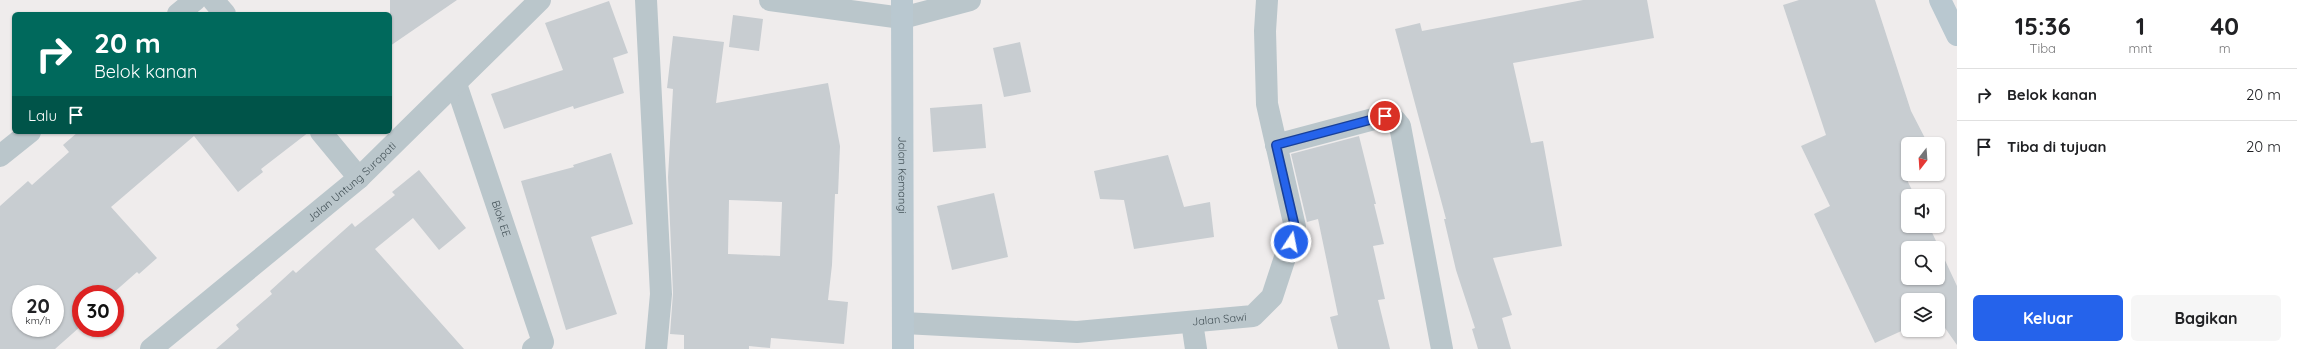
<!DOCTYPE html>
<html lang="id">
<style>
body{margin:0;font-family:Quicksand,sans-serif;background:#f6f6f6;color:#202124;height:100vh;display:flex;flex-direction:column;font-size:15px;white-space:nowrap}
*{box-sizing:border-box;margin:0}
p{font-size:13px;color:#757577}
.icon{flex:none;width:22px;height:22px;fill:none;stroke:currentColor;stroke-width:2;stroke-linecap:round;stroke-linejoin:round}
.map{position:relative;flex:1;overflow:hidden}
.panel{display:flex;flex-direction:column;background:#fff;width:340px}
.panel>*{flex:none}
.banner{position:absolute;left:12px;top:12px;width:380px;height:122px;border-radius:6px;box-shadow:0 1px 3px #0004;background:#00695c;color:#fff;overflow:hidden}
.needle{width:26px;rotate:197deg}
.tools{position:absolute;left:1901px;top:137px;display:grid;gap:8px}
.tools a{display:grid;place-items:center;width:44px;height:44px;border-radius:6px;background:#fff;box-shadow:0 1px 3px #0004;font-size:20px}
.speed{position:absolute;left:12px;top:285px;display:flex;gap:8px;font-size:20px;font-weight:700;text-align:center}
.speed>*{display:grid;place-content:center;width:52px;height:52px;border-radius:50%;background:#fff;box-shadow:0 1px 3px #0004;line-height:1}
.speed small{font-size:10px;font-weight:400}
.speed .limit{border:6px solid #d22;background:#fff;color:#111}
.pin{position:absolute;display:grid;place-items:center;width:34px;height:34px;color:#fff;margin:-17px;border:2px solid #fff;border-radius:50%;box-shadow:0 1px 4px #0007}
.me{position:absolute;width:44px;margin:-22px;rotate:11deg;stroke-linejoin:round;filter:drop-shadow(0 0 3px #0008)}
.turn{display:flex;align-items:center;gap:14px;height:84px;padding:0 16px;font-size:18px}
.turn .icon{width:52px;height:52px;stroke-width:2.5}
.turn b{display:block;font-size:28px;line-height:34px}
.then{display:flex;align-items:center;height:38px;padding:0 16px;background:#0003;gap:8px;font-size:15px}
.eta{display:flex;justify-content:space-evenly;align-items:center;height:68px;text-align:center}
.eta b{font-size:24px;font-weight:700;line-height:28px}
.cta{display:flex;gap:8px;margin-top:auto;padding:8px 16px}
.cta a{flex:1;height:46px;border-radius:6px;background:#2563eb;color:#fff;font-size:16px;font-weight:700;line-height:46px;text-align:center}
.cta a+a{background:#f6f6f6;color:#202124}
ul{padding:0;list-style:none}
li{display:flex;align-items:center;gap:12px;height:52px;padding:0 16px;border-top:1px solid #e0e0e0}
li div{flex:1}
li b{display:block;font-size:15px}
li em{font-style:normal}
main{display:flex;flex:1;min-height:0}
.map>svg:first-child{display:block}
.building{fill:#c8cdd1;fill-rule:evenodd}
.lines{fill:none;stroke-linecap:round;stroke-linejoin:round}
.street{stroke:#bac6cb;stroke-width:22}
.secondary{stroke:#b9c8d0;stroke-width:22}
.route-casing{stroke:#184099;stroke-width:10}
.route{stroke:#2563eb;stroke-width:7}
.labels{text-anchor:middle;stroke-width:3.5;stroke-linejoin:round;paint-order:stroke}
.street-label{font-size:11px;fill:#455359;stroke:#fff}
</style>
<main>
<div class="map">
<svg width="1957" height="349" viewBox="0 0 1957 349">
<rect width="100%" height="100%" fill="#efecec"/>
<!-- building -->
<g class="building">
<path d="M 390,0 L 457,0 L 390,46 Z"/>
<path d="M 1583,0 L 1647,0 L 1654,38 L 1513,63 L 1531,143 L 1543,141 L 1562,246 L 1493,258 L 1512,315 L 1502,318 L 1511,349 L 1478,349 L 1472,329 L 1475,328 L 1456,270 L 1444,219 L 1446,219 L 1395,29 L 1420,23 L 1422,31 Z"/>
<path d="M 1799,0 L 1875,0 L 1911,111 L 1928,144 L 1908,144 L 1908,182 L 1915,196 L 1908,196 L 1908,226 L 1929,226 L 1957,286 L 1957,345 L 1938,318 L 1938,300 L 1908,300 L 1908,328 L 1875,343 L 1814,214 L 1830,206 L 1801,146 L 1826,135 L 1783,5 ZM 1908,248 L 1938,248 L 1938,278 L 1908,278 Z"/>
<path d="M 609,1 L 628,53 L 613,58 L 624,93 L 574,109 L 573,106 L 504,129 L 491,94 L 563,70 L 545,23 Z"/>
<path d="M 733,15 L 763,19 L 759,51 L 729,47 Z"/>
<path d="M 673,36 L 724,42 L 716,103 L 828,83 L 840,146 L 838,194 L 835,194 L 832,265 L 828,300 L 848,302 L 844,344 L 771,338 L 770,348 L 749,346 L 749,349 L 684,349 L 684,335 L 670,334 L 673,293 L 668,177 L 673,89 L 667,88 ZM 729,200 L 782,202 L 780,256 L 728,254 Z"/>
<path d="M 1020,42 L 1031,92 L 1004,97 L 993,48 Z"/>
<path d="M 982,104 L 986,148 L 933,152 L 930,108 Z"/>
<path d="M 78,132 L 309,132 L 261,169 L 263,172 L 238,192 L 194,136 L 111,207 L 157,258 L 139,274 L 137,272 L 112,294 L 81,294 L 81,326 L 55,349 L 0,349 L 0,206 L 28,181 L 32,185 L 69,152 L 63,145 ZM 21,294 L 55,294 L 55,328 L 21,328 Z"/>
<path d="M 1359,136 L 1376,204 L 1374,204 L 1384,244 L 1373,246 L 1385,299 L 1378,300 L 1390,349 L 1338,349 L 1330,317 L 1338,315 L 1318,219 L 1307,222 L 1291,154 Z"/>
<path d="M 611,153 L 633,224 L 591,237 L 617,314 L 566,330 L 521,181 L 574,167 L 573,165 Z"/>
<path d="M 1168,155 L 1184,207 L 1210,202 L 1214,237 L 1134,249 L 1124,200 L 1100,199 L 1094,171 Z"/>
<path d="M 419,170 L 466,228 L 439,250 L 413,218 L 375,249 L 464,349 L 216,349 L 239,329 L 236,325 L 272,294 L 270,291 L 293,270 L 296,273 L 352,223 L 355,227 L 395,195 L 392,192 Z"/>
<path d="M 994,193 L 1008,257 L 952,270 L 937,206 Z"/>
</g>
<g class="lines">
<!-- street -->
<g class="street">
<path d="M 213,0 L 225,14"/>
<path d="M 646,0 L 661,294 L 656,349"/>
<path d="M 770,0 L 902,18 L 970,0"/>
<path d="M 178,14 L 195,0"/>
<path id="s1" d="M 456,84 L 543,342 L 533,349"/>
<path d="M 321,132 L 359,178"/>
<path d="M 1276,145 L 1385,116 L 1395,120 L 1400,126 L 1442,349"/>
<path d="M 0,156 L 30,132"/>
<path d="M 1192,322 L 1196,349"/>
<path id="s2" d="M 904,323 L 1077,332 L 1253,316 L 1272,297 L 1295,227 L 1267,104 L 1265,31 L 1267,0"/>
<path id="s3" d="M 151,349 L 359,178 L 540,0"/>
</g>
<!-- secondary -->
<g class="secondary">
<path id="s4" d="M 902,0 L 903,349"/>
<path d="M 1940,0 L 1957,35"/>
</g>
</g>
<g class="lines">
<defs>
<path id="route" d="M 1291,242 L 1295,227 L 1276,145 L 1385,116"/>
</defs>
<!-- route casing -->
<use href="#route" class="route-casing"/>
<!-- route -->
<use href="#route" class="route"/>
</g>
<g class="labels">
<!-- street labels -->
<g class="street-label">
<text dy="4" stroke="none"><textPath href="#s4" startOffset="175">Jalan Kemangi</textPath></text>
<text dy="4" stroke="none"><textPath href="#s3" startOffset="261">Jalan Untung Suropati</textPath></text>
<text dy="4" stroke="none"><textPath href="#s1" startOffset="142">Blok EE</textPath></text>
<text dy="4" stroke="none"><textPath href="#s2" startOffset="316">Jalan Sawi</textPath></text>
</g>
</g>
</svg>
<div class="tools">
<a><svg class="needle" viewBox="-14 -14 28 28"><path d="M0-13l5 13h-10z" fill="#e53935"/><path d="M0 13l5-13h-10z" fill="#757577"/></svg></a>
<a><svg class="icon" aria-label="sound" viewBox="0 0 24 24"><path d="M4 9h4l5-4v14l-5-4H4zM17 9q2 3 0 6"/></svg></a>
<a><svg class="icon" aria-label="search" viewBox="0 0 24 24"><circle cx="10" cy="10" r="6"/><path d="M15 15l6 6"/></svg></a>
<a><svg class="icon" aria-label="layers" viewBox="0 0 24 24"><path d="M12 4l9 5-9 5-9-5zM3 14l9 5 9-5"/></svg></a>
</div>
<div class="speed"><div>20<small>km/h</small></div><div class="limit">30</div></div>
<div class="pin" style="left:1385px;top:116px;background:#d93025"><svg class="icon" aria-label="arrive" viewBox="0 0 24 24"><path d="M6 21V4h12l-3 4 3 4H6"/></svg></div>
<svg class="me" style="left:1291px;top:242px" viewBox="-20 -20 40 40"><circle r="17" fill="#2563eb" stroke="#fff" stroke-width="3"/><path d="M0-11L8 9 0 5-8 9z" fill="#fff"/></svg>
<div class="banner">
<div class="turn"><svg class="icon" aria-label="right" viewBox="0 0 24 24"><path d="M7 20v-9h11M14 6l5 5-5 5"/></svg><div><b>20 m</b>Belok kanan</div></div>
<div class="then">Lalu<svg class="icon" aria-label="arrive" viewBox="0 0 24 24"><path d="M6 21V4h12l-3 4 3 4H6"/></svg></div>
</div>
</div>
<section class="panel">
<div class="eta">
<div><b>15:36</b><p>Tiba</p></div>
<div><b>1</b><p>mnt</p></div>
<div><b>40</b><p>m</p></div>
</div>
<ul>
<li><svg class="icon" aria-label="right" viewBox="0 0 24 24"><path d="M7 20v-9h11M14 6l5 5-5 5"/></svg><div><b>Belok kanan</b></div><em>20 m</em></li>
<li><svg class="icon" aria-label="arrive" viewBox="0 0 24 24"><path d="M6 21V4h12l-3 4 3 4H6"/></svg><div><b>Tiba di tujuan</b></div><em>20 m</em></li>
</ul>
<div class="cta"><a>Keluar</a><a>Bagikan</a></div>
</section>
</main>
